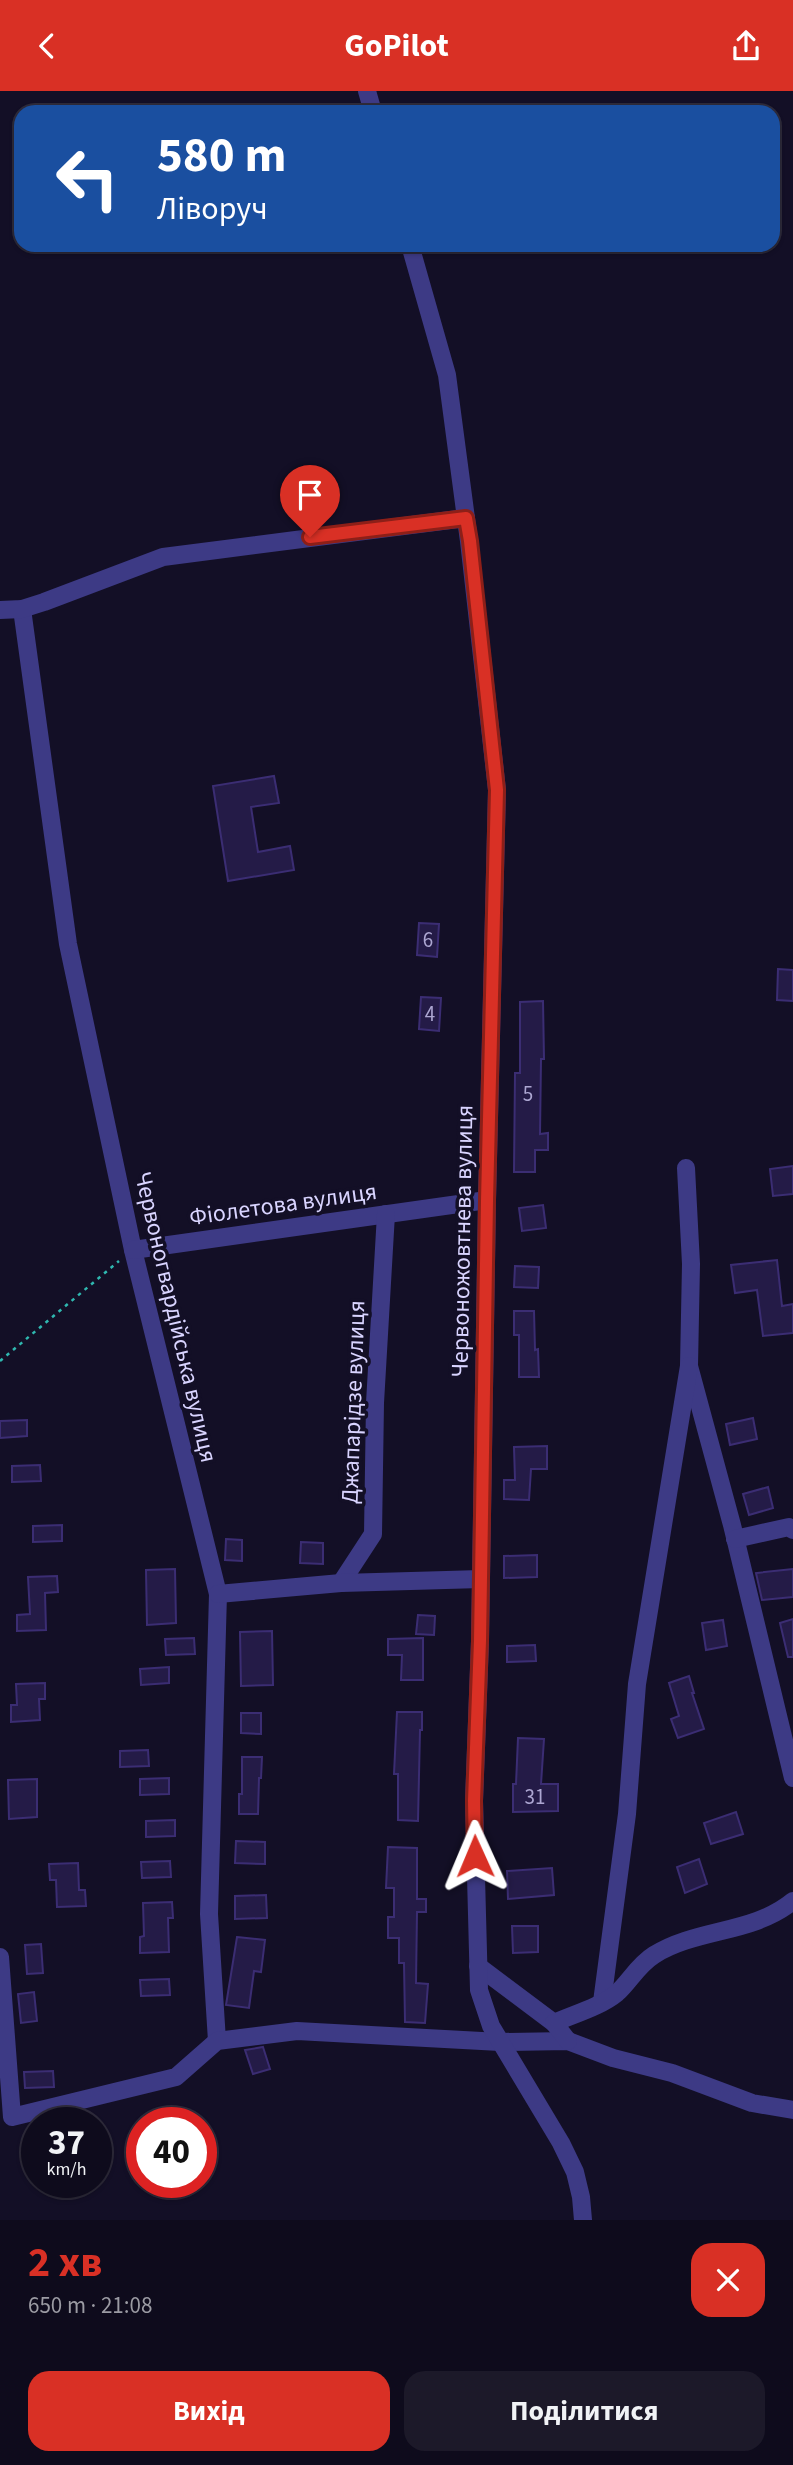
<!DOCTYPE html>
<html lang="uk">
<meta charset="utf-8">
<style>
body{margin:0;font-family:"Source Sans 3",sans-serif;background:#1c1929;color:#f1f3f6;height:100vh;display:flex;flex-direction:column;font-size:26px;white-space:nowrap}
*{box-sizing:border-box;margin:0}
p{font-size:23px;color:#9b9ba3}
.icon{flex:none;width:38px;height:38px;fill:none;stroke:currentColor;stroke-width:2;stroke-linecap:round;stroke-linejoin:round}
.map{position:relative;height:2129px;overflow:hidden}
.details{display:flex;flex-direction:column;background:#0e0b1c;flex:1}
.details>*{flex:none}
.banner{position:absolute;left:14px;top:14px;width:766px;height:147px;border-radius:21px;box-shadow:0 2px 5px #0004,0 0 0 2px #2e2b3b;background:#1a4fa0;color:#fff;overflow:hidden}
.speed{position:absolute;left:21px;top:2016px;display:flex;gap:14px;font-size:35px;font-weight:700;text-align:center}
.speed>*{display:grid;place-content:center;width:91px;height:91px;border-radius:50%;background:#0e0b1c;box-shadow:0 2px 5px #0004,0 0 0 2px #2e2b3b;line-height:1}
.speed small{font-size:18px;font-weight:400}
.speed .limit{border:10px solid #d22;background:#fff;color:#111}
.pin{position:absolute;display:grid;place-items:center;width:60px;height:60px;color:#fff;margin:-72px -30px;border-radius:50% 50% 50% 0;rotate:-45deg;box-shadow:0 0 7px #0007}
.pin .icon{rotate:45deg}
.me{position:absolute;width:77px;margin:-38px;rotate:359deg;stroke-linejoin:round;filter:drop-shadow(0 0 5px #0008)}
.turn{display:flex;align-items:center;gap:24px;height:147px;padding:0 28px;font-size:32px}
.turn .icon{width:91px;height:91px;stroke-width:2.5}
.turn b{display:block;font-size:49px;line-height:60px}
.round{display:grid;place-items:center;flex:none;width:74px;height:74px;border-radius:21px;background:#1c1929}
.summary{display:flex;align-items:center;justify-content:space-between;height:119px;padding:0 28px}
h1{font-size:42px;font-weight:700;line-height:52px;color:#d93025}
.cta{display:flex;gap:14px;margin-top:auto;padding:14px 28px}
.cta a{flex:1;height:80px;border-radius:21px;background:#d93025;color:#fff;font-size:28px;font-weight:700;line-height:80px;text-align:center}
.cta a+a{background:#1c1929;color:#f1f3f6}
header{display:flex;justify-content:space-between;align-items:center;height:91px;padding:0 28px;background:#d93025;color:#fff;font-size:32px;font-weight:700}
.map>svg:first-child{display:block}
.building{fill:#241b47;stroke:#3b2d73;stroke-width:2}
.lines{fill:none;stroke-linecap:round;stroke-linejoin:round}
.path{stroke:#2fb8b0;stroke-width:2.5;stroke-dasharray:3.5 5;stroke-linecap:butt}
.minor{stroke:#3d3a85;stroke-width:18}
.tertiary{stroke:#3d3a85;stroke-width:18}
.route-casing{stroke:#8d1f18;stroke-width:18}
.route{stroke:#d93025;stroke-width:12}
.labels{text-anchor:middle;stroke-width:7;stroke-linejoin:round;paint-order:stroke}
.number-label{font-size:21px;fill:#aca6d1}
.street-label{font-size:24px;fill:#d9d4ff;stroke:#130f26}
</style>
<header><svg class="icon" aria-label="back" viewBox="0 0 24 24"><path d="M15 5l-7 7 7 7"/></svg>GoPilot<svg class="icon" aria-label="share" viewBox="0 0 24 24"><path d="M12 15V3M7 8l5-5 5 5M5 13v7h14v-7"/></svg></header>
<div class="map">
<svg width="793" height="2129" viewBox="0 0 793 2129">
<rect width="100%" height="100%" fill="#130f26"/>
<!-- building -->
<g class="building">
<path d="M 274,685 L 279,712 L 251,716 L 258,761 L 290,755 L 294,779 L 228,790 L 213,695 Z"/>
<path d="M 419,832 L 439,833 L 437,866 L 417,864 Z"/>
<path d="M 778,878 L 793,879 L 793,910 L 777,909 Z"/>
<path d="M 421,906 L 441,907 L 439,940 L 419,938 Z"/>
<path d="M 543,910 L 544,968 L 541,968 L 540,1043 L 548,1042 L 548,1059 L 535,1059 L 535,1081 L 514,1081 L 515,982 L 520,982 L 520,911 Z"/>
<path d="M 793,1075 L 793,1103 L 773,1105 L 770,1078 Z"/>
<path d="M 543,1114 L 546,1137 L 522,1140 L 519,1117 Z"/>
<path d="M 777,1169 L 782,1215 L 793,1213 L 793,1242 L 763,1245 L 757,1199 L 735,1202 L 731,1174 Z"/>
<path d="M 515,1175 L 539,1176 L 538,1197 L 514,1196 Z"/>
<path d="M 514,1220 L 534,1220 L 535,1259 L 538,1258 L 539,1286 L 519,1286 L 519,1244 L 514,1244 Z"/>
<path d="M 753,1327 L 757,1348 L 730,1354 L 726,1333 Z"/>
<path d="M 27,1329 L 27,1345 L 0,1347 L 0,1330 Z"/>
<path d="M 547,1355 L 547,1378 L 531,1378 L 529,1409 L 504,1408 L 504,1389 L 515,1389 L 514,1356 Z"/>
<path d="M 40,1374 L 41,1390 L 12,1391 L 12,1375 Z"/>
<path d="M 768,1396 L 773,1417 L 749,1424 L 743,1403 Z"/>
<path d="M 62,1434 L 62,1450 L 33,1451 L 33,1435 Z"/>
<path d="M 226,1448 L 242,1449 L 242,1470 L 225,1469 Z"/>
<path d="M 301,1451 L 323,1452 L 323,1473 L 300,1472 Z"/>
<path d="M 537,1464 L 537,1486 L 504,1487 L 504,1465 Z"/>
<path d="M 175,1478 L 176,1532 L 147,1534 L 146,1479 Z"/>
<path d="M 793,1478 L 793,1506 L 762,1509 L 756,1482 Z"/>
<path d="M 57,1485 L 58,1501 L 45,1502 L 46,1539 L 17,1540 L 17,1524 L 30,1523 L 28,1486 Z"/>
<path d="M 418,1524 L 435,1525 L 434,1544 L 416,1543 Z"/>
<path d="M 793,1528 L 793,1566 L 788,1566 L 780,1532 Z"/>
<path d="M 723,1529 L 727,1555 L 706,1559 L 702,1532 Z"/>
<path d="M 272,1540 L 273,1594 L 241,1595 L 240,1541 Z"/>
<path d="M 194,1547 L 195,1563 L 166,1564 L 165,1548 Z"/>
<path d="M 423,1547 L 423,1589 L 401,1589 L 402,1564 L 388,1564 L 388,1548 Z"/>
<path d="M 535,1554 L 536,1570 L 507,1571 L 507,1555 Z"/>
<path d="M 169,1576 L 169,1592 L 141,1594 L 140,1578 Z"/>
<path d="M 689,1585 L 694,1602 L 692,1602 L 704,1638 L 678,1647 L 671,1628 L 679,1625 L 669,1592 Z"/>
<path d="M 45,1592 L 45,1608 L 39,1608 L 40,1629 L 11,1631 L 11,1614 L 17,1614 L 16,1593 Z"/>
<path d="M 397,1621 L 422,1621 L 422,1639 L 420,1639 L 418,1730 L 398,1729 L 398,1683 L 394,1683 Z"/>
<path d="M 241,1622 L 261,1622 L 261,1643 L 241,1642 Z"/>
<path d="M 518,1647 L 544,1648 L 541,1693 L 558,1693 L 558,1720 L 513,1721 L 513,1693 L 516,1693 Z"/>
<path d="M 148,1659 L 149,1675 L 120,1676 L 120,1660 Z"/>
<path d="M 242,1666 L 262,1666 L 261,1687 L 259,1687 L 258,1723 L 239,1723 L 239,1703 L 242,1703 Z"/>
<path d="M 169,1687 L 169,1703 L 140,1704 L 140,1688 Z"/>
<path d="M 37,1688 L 37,1726 L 9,1728 L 8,1689 Z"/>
<path d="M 736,1721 L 743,1743 L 711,1753 L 704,1732 Z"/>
<path d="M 175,1729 L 175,1745 L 146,1746 L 146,1730 Z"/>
<path d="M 236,1750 L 265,1751 L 265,1773 L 235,1772 Z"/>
<path d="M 388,1756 L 417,1757 L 417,1808 L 426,1808 L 426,1821 L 417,1821 L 416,1892 L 428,1893 L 425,1932 L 405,1931 L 404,1872 L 399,1872 L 399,1847 L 388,1847 L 388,1826 L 394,1826 L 394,1797 L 386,1797 Z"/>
<path d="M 699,1768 L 707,1793 L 685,1802 L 677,1776 Z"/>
<path d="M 170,1770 L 171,1786 L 142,1787 L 141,1771 Z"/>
<path d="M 78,1772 L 79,1799 L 85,1799 L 86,1815 L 57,1816 L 56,1789 L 50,1789 L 49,1773 Z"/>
<path d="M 552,1777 L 554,1804 L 508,1808 L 507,1780 Z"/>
<path d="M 266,1804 L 267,1827 L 235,1828 L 235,1805 Z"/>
<path d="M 172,1811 L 173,1827 L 168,1827 L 169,1861 L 140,1862 L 140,1846 L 144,1845 L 143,1812 Z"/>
<path d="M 512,1835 L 538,1835 L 538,1861 L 513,1862 Z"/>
<path d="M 237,1846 L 265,1849 L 261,1881 L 254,1880 L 249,1917 L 226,1914 Z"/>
<path d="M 41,1853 L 43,1882 L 27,1883 L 25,1854 Z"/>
<path d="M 169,1888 L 170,1904 L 141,1905 L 140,1889 Z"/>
<path d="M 34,1901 L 37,1930 L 21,1932 L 18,1903 Z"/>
<path d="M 263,1956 L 270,1978 L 253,1983 L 245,1959 Z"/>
<path d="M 53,1980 L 54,1996 L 25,1997 L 24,1981 Z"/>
</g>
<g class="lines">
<!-- path -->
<path class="path" d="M 0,1270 L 119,1170"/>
<!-- minor -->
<g class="minor">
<path d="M 22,518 L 68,853 L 133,1159 L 218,1503 L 209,1823 L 217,1950"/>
<path d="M 0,519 L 22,518 L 44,511 L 163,466 L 466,427"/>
<path d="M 686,1077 L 691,1173 L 689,1275 L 732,1434 L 793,1687"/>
<path d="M 133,1159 L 487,1109"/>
<path d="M 735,1448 L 789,1436 L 793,1439"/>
<path d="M 341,1492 L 373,1443 L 375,1312 L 386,1123"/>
<path d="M 218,1503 L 341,1492 L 481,1488"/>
<path d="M 0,1866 L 12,2026 L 176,1986 L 217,1950 L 297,1940 L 500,1951 L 568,1950 L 613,1967 L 672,1982 L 752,2012 L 793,2019"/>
<path d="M 478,1875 L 554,1932"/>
<path d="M 602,1911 L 627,1723 L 637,1593 L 689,1275"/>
<path d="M 568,1950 L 554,1932 C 574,1923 600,1916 617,1902 C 630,1890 638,1874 654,1864 C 697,1837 753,1843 793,1810"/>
</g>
<!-- tertiary -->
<g class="tertiary">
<path d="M 367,0 L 373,21"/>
<path d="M 410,154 L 447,284 L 469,450 L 497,699 L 487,1109 L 480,1550 L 474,1710 L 479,1899 L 491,1935 L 561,2052 L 575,2081 L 581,2106 L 583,2129"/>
</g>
</g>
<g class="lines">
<defs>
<path id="route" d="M 310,446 L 466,427 L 470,450 L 497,699 L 487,1110 L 480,1550 L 474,1710 L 475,1765"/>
</defs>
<!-- route casing -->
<use href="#route" class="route-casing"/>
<!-- route -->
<use href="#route" class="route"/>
</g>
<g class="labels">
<!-- number labels -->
<g class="number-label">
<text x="428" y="856">6</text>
<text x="430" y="930">4</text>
<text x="528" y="1010">5</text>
<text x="535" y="1713">31</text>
</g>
<!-- street labels -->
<g class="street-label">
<text transform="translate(283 1113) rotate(-8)" y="8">Фіолетова вулиця</text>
<text transform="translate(462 1150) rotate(-89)" y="8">Червоножовтнева вулиця</text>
<text transform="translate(176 1226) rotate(77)" y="8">Червоногвардійська вулиця</text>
<text transform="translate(353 1311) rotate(-88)" y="8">Джапарідзе вулиця</text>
</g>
</g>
</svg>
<div class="speed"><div>37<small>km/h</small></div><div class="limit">40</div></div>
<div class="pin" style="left:310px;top:446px;background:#d93025"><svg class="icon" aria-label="arrive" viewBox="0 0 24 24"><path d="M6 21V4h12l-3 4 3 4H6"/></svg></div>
<svg class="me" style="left:475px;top:1765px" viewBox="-20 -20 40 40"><path d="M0-17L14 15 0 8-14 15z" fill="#d93025" stroke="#fff" stroke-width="4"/></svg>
<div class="banner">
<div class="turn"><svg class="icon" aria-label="left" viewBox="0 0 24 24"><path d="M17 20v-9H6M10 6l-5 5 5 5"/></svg><div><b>580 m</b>Ліворуч</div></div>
</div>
</div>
<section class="details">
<div class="summary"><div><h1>2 хв</h1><p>650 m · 21:08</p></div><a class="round" style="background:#d93025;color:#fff"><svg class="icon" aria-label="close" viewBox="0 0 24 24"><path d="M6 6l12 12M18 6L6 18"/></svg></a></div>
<div class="cta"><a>Вихід</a><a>Поділитися</a></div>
</section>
